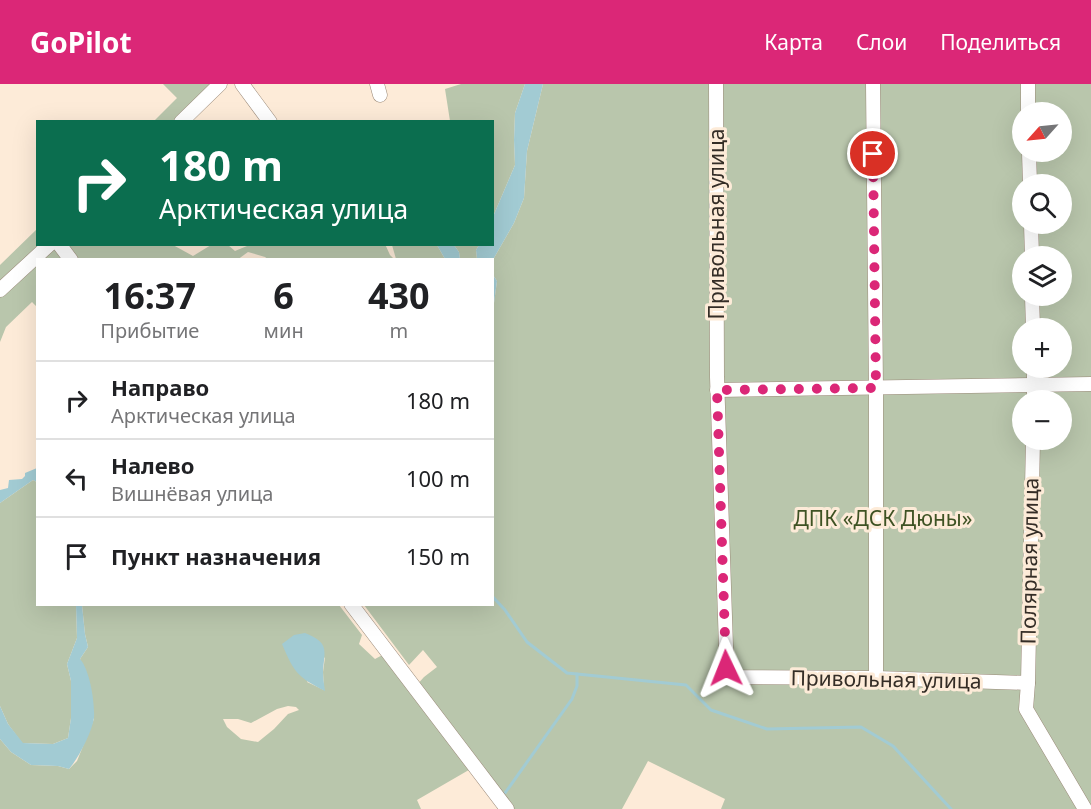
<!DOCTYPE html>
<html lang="ru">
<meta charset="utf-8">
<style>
body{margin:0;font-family:"Noto Sans",sans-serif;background:#f6f6f6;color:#202124;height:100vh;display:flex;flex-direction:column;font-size:22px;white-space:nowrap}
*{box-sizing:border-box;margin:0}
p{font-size:20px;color:#757577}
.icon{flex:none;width:33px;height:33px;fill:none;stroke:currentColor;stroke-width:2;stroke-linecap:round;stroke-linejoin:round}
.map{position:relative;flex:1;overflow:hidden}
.side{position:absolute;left:36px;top:174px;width:458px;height:348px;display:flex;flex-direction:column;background:#fff;border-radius:0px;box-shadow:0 6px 24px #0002}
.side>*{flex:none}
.guide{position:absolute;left:36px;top:36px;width:458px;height:126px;border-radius:0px;box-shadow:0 6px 24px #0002;background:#0b6e4f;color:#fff;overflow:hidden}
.needle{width:39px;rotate:243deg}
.buttons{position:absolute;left:1012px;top:18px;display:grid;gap:12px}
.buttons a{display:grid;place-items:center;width:60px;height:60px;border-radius:50%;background:#fff;box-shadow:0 6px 24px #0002;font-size:30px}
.pin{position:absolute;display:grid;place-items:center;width:51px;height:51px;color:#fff;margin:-26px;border:3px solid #fff;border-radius:50%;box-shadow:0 2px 6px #0007}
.me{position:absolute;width:66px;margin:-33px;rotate:358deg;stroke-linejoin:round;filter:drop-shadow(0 0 4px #0008)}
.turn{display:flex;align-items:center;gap:21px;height:126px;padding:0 24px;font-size:27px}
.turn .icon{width:78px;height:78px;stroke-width:2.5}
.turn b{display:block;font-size:42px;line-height:51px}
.eta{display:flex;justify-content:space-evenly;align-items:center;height:102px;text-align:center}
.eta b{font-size:36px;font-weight:700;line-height:42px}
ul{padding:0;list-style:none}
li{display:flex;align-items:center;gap:18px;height:78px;padding:0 24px;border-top:2px solid #e0e0e0}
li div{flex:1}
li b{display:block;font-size:22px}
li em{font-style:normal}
header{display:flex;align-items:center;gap:36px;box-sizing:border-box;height:84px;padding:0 30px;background:#db2777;color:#fff}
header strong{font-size:28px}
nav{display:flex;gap:33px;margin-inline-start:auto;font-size:21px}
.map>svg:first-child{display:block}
.green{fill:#b9c6ac;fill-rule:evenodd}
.water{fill:#a2cbd3}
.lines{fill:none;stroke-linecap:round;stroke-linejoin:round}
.stream{stroke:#a2cbd3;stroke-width:3}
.minor-casing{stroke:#9b8a79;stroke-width:15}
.minor{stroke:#fff;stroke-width:14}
.route{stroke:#db2777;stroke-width:10;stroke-dasharray:0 18}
.labels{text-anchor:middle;stroke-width:6;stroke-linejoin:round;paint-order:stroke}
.street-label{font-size:21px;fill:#342d26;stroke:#fdebd8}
.park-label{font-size:21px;fill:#3e5223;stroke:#fdebd8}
</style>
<header>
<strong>GoPilot</strong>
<nav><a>Карта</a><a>Слои</a><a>Поделиться</a></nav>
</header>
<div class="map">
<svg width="1091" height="725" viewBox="0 0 1091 725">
<rect width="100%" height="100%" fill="#fdebd8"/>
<!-- green -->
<g class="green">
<path d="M 163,0 L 220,0 L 181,37 L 153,38 L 177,14 Z"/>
<path d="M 461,0 L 525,0 L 515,29 L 514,56 L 515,81 L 492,135 L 492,38 L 450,37 L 445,5 Z"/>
<path d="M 543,0 L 1091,0 L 1091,725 L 721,725 L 725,715 L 648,677 L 622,725 L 507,725 L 474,683 L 417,716 L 421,725 L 0,725 L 0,655 L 11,668 L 31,681 L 58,682 L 69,685 L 77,677 L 94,635 L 80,575 L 88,563 L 85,550 L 82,521 L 339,521 L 362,551 L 359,560 L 375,575 L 388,568 L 415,603 L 424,593 L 437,583 L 423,566 L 409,581 L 364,521 L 492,520 L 492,222 L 494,219 L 497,197 L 493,191 L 494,174 L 514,139 L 524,114 L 527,67 ZM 1023,28 L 1062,28 L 1062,68 L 1023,68 ZM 1023,100 L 1062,100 L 1062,140 L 1023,140 ZM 1023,172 L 1062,172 L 1062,212 L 1023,212 ZM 1023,244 L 1062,244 L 1062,284 L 1023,284 ZM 1023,316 L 1062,316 L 1062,356 L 1023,356 ZM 325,573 L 323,588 L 324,606 L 307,598 ZM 288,622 L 296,623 L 299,626 L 288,630 L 274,645 L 258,658 L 241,655 L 227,643 L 223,635 L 238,635 L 251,639 L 277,625 Z"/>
<path d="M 37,145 L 38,160 L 53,162 L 68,175 L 38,176 L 37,223 L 32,218 L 6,243 L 0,258 L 0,181 Z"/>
<path d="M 247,160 L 385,160 L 390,171 L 394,175 L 269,176 L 265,173 L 248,168 L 237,176 L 74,176 L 62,161 L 173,161 L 193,172 L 211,161 L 228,161 L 235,167 L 247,162 Z"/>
<path d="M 392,161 L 437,161 L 445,175 L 396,175 Z"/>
<path d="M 454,161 L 479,161 L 476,166 L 477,175 L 460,175 L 459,168 Z"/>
<path d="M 33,396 L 37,398 L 38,520 L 76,521 L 77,554 L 67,580 L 71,597 L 71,634 L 68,654 L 53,660 L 22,659 L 8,640 L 0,622 L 0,419 Z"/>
</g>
<!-- water -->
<g class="water">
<path d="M 525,0 L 543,0 L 527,67 L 524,114 L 514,139 L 494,174 L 493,191 L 497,197 L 494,219 L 492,222 L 492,176 L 477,175 L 476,166 L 479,161 L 492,160 L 492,135 L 515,81 L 514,56 L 515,29 Z"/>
<path d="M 437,161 L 454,161 L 459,168 L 460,175 L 445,175 Z"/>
<path d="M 37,384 L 37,398 L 33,396 L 0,419 L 0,406 L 8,404 L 9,396 L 22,395 L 25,392 L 25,389 Z"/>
<path d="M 76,521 L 82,521 L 85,550 L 88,563 L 80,575 C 90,586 95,619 94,634 C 92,648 78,675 69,685 L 58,682 L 31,681 L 11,668 L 0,655 L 0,622 L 8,640 L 23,659 L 53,660 L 68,654 L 71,634 L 71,597 L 67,580 L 77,554 Z"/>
<path d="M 305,549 C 329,559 325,565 323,587 C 323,594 324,600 325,607 C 297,593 294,588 282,560 L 294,551 Z"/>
</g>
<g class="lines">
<!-- stream -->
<g class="stream">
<path d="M 492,512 L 505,526 L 527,558 L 567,589 L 686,601 L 711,626 L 767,645 L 861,643 L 893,662 L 951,725"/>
<path d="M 505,709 L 572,615 L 577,602 L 577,590"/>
</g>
<defs>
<g id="minor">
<path d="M 242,0 L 270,38"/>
<path d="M 377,0 L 380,11"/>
<path d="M 716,0 L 717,293 L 727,593 L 876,594 L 1028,599 L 1026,625 L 1085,725"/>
<path d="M 873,0 L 876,304 L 876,594"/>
<path d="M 1028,0 L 1028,28"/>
<path d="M 181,38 L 220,0"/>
<path d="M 1029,68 L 1030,100"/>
<path d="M 1031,140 L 1032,172"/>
<path d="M 59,160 L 71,176"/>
<path d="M 0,206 L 50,160"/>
<path d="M 1032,212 L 1033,244"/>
<path d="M 1034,284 L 1034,316"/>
<path d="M 717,306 L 1091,300"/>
<path d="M 351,520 L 507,725"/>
<path d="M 1028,599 L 1033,356"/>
</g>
</defs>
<!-- minor casing -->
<use href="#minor" class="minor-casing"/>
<!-- minor -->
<use href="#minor" class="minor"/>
</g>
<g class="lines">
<!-- route -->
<path class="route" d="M 726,584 L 717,306 L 876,304 L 873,70"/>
</g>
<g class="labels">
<!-- street labels -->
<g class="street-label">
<text transform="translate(717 140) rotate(-90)" y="7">Привольная улица</text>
<text transform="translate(1030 477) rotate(-89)" y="7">Полярная улица</text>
<text transform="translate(886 596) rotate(1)" y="7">Привольная улица</text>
</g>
<!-- park labels -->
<g class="park-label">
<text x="883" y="442">ДПК «ДСК Дюны»</text>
</g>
</g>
</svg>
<div class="buttons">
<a><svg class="needle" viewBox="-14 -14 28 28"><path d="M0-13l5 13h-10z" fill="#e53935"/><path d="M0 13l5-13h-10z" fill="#757577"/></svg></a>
<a><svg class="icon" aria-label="search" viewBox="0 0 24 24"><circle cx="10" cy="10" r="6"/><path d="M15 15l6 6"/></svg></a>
<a><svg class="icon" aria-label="layers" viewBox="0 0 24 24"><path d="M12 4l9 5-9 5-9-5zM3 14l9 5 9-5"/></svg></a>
<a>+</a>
<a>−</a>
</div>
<div class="pin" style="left:873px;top:70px;background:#d93025"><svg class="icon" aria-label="arrive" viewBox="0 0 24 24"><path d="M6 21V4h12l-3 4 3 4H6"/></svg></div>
<svg class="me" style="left:726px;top:584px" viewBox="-20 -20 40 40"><path d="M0-17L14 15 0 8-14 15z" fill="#db2777" stroke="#fff" stroke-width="4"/></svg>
<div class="guide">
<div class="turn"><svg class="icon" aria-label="right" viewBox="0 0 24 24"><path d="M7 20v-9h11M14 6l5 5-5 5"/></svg><div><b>180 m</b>Арктическая улица</div></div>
</div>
<section class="side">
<div class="eta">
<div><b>16:37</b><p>Прибытие</p></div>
<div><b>6</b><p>мин</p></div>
<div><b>430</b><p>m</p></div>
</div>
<ul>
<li><svg class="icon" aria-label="right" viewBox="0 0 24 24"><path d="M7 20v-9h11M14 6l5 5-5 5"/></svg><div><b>Направо</b><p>Арктическая улица</p></div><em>180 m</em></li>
<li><svg class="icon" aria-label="left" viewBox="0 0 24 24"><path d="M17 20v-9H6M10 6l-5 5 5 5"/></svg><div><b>Налево</b><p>Вишнёвая улица</p></div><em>100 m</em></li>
<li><svg class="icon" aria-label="arrive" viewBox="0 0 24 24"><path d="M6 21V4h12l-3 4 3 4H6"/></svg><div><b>Пункт назначения</b></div><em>150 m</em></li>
</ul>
</section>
</div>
